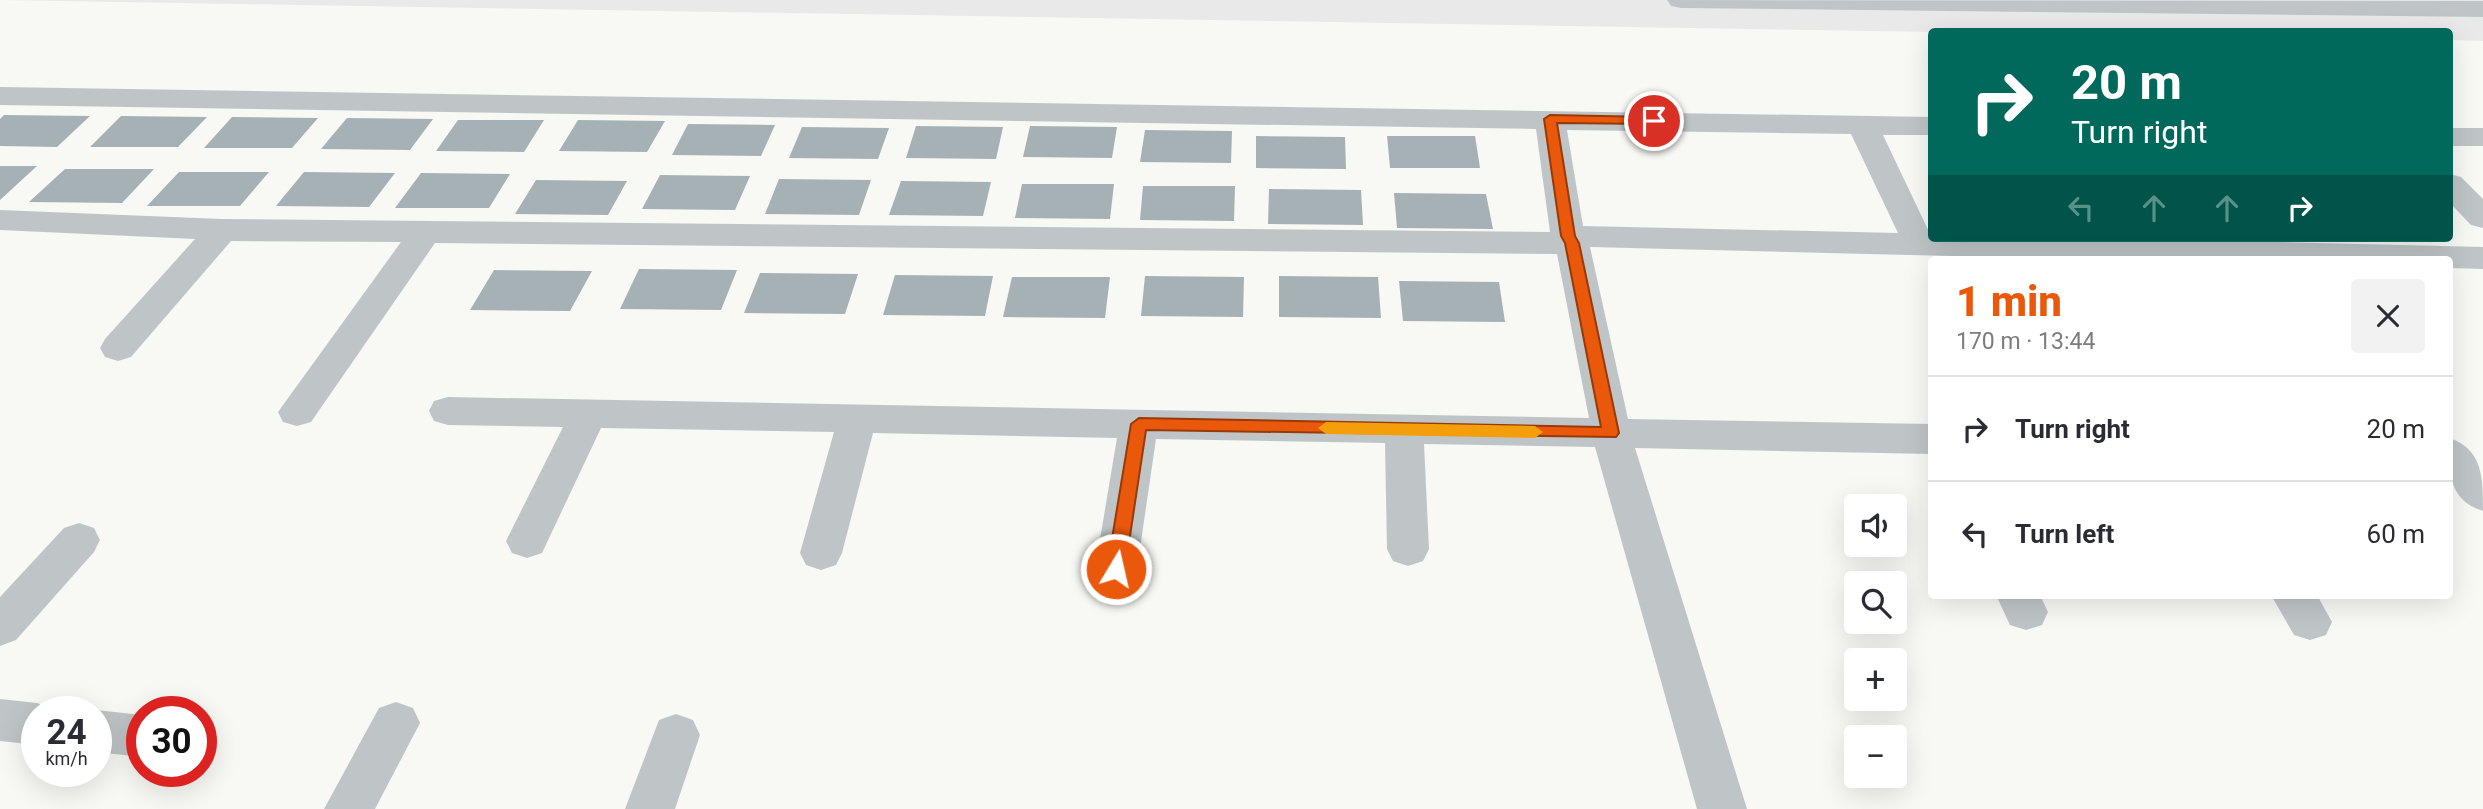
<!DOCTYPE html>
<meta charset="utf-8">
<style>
body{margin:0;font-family:Roboto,sans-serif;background:#f2f2f3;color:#2b2b33;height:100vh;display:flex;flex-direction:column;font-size:26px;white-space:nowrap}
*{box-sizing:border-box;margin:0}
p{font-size:23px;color:#7c7c81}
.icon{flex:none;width:38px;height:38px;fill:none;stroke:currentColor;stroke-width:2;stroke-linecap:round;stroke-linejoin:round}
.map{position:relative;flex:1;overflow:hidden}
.side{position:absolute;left:1928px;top:256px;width:525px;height:343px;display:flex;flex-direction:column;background:#fff;border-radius:7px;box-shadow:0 7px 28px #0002}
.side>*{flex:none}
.hud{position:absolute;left:1928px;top:28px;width:525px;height:214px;border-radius:7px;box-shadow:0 7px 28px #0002;background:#00695c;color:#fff;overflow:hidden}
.tools{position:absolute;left:1844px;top:494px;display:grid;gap:14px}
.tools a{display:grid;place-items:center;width:63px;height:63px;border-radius:7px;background:#fff;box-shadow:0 7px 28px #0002;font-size:35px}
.speed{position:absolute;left:21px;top:696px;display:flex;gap:14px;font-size:35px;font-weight:700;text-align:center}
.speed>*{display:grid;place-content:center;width:91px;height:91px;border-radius:50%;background:#fff;box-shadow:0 7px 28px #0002;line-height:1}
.speed small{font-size:18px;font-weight:400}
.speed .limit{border:10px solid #d22;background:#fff;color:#111}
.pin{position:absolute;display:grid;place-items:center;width:60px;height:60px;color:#fff;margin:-30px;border:4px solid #fff;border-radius:50%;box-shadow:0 2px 7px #0007}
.me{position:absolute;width:77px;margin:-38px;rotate:9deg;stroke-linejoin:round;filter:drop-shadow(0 0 5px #0008)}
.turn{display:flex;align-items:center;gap:24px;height:147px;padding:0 28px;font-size:32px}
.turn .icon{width:91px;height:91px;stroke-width:2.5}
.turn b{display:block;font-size:49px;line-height:60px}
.lanes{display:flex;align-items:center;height:66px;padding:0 28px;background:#0003;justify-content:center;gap:35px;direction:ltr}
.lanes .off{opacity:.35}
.round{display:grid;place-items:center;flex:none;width:74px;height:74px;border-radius:7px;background:#f2f2f3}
.summary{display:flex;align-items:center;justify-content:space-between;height:119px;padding:0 28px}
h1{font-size:42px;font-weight:800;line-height:52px;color:#ea580c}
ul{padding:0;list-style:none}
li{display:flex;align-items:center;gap:21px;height:105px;padding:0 28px;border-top:2px solid #e1e1e2}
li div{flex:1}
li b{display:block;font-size:26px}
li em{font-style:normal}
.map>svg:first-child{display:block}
.built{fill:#e9e9e9}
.building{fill:#a6b1b5}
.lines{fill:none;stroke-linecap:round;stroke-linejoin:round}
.street{fill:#bfc5c7;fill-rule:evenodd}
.route{fill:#ea580c;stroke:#983908;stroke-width:2}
.slow{fill:#f59e0b}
</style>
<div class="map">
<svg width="2483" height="809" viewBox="0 0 2483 809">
<rect width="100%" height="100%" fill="#f8f8f5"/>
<!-- built -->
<path class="built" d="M 0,0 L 2483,0 L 2483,41 L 2450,40 L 2450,32 L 1932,32 Z"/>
<!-- building -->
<g class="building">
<path d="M 4,115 L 90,116 L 57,147 L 0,146 L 0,119 Z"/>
<path d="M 121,116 L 207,117 L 178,147 L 90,147 Z"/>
<path d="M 232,117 L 318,118 L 292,148 L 204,148 Z"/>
<path d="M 347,118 L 433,119 L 410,150 L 321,149 Z"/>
<path d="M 458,120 L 544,120 L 524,152 L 436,151 Z"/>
<path d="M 578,120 L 665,121 L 647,152 L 559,151 Z"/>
<path d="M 688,124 L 775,125 L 761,156 L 672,155 Z"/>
<path d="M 916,126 L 1003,127 L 996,159 L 906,158 Z"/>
<path d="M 1030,126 L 1117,127 L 1112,158 L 1023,157 Z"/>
<path d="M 802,127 L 889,128 L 878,159 L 789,158 Z"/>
<path d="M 1145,130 L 1232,131 L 1231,163 L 1140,162 Z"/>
<path d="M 1256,136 L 1345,137 L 1346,169 L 1256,168 Z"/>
<path d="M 1387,136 L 1475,136 L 1480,168 L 1390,168 Z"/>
<path d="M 0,166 L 37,166 L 0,200 Z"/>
<path d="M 65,169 L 154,169 L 122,203 L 29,202 Z"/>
<path d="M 179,172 L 269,172 L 240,206 L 147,206 Z"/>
<path d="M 304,172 L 395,173 L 369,207 L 276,206 Z"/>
<path d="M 421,173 L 510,174 L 489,208 L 395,208 Z"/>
<path d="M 660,175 L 750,176 L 735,210 L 642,209 Z"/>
<path d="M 779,179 L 871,180 L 859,215 L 765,214 Z"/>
<path d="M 536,180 L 627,181 L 608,215 L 515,214 Z"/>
<path d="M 901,181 L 991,182 L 983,216 L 889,215 Z"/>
<path d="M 1022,184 L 1114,184 L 1110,219 L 1015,218 Z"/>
<path d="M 1143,186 L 1235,186 L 1234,221 L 1140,220 Z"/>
<path d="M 1269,189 L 1361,190 L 1363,225 L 1268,224 Z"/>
<path d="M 1394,193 L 1486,194 L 1493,229 L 1397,228 Z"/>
<path d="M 639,269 L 737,270 L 721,310 L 620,309 Z"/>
<path d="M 494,270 L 592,271 L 570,311 L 470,310 Z"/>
<path d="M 760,273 L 858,274 L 845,314 L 744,313 Z"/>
<path d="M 895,275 L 993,276 L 985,316 L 883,315 Z"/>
<path d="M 1145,276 L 1244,277 L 1243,317 L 1141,316 Z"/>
<path d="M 1279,276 L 1378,277 L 1381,318 L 1279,317 Z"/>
<path d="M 1012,277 L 1110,277 L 1105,318 L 1003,317 Z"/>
<path d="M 1399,281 L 1499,282 L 1505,322 L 1403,321 Z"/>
</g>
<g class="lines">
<!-- street -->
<g class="street">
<path d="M 1667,0 L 2483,1 L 2483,17 L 1681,8 L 1671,6 Z"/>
<path d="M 0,87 L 1932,117 L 1932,135 L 1883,135 L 1932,238 L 2107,238 L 2483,247 L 2483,269 L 2450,268 L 2450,259 L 2069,259 L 1590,247 L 1628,419 L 1932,424 L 1932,454 L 1635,448 L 1747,809 L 1697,809 L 1595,447 L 1424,444 L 1429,549 L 1423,561 L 1408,566 L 1393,561 L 1387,549 L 1385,443 L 1156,439 L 1137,569 L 1131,581 L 1116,586 L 1101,581 L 1095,569 L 1117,438 L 873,433 L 842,553 L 836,565 L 821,570 L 806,565 L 800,553 L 834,432 L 601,428 L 542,553 L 527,558 L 512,553 L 506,541 L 563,427 L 448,425 L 434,421 L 429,411 L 434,401 L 448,397 L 1589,418 L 1557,254 L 435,243 L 311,422 L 297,426 L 283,422 L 278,412 L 401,242 L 231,241 L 131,357 L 118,361 L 105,357 L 100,348 L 105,339 L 195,239 L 0,230 L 0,210 L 222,219 L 1550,232 L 1536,129 L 0,105 ZM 1567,130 L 1851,134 L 1898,233 L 1583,226 Z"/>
<rect x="2450" y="128" width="33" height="18"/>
<path d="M 2450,174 L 2461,177 L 2483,199 L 2483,228 L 2471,225 L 2450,203 Z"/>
<path d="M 2450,438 C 2483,450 2483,478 2483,511 C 2446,499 2450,471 2450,438 Z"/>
<path d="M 79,523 L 94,528 L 100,540 L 94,552 L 16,640 L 0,646 L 0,597 L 64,528 Z"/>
<path d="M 1996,595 L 2040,595 L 2048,612 L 2042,625 L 2026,630 L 2010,625 Z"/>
<path d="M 2271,595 L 2317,595 L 2332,622 L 2326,635 L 2310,640 L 2294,635 Z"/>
<path d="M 0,699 L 37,703 L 54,709 L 55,712 L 37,712 L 37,745 L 0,741 Z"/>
<path d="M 396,702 L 413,708 L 420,723 L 375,809 L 324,809 L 379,708 Z"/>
<path d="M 96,710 L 142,715 L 142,757 L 96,752 L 96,712 L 90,712 Z"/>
<path d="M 676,714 L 693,720 L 700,735 L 675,809 L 625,809 L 659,720 Z"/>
</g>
</g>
<!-- route -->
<path class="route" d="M 1550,115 L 1654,117 L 1660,121 L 1654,124 L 1557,123 L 1575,236 L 1579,243 L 1619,433 L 1616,437 L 1146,430 L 1125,569 L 1116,576 L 1109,574 L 1107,569 L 1131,424 L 1139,418 L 1601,427 L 1565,243 L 1561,236 L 1544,119 Z"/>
<!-- slow -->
<path class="slow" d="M 1326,422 L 1535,426 L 1543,432 L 1535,438 L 1326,434 L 1318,428 Z"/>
</svg>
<div class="tools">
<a><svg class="icon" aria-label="sound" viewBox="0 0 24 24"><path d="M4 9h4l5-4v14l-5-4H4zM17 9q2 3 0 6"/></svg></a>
<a><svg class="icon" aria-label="search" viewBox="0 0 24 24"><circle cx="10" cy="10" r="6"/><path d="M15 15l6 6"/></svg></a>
<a>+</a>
<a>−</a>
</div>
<div class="speed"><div>24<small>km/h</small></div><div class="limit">30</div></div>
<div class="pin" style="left:1654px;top:121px;background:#d93025"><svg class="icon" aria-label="arrive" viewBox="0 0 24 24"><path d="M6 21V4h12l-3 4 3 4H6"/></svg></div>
<svg class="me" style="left:1116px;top:569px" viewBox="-20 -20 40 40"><circle r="17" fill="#ea580c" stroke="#fff" stroke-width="3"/><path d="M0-11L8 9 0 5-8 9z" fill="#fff"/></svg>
<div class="hud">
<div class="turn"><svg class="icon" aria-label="right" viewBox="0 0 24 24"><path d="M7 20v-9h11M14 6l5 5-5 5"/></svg><div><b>20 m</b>Turn right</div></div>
<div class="lanes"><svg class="icon off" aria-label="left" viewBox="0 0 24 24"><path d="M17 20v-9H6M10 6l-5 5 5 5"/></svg><svg class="icon off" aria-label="ahead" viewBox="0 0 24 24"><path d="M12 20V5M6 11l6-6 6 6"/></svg><svg class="icon off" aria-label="ahead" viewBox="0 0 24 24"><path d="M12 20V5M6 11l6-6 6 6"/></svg><svg class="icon" aria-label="right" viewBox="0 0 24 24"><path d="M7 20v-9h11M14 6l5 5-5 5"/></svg></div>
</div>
<section class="side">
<div class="summary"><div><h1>1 min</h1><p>170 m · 13:44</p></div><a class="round"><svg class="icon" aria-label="close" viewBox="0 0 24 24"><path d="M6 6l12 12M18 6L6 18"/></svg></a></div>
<ul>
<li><svg class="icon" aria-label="right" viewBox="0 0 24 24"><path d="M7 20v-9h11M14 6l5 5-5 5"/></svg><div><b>Turn right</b></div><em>20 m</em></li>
<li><svg class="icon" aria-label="left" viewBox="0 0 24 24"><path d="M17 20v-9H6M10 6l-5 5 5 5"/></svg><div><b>Turn left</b></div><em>60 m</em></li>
</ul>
</section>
</div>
